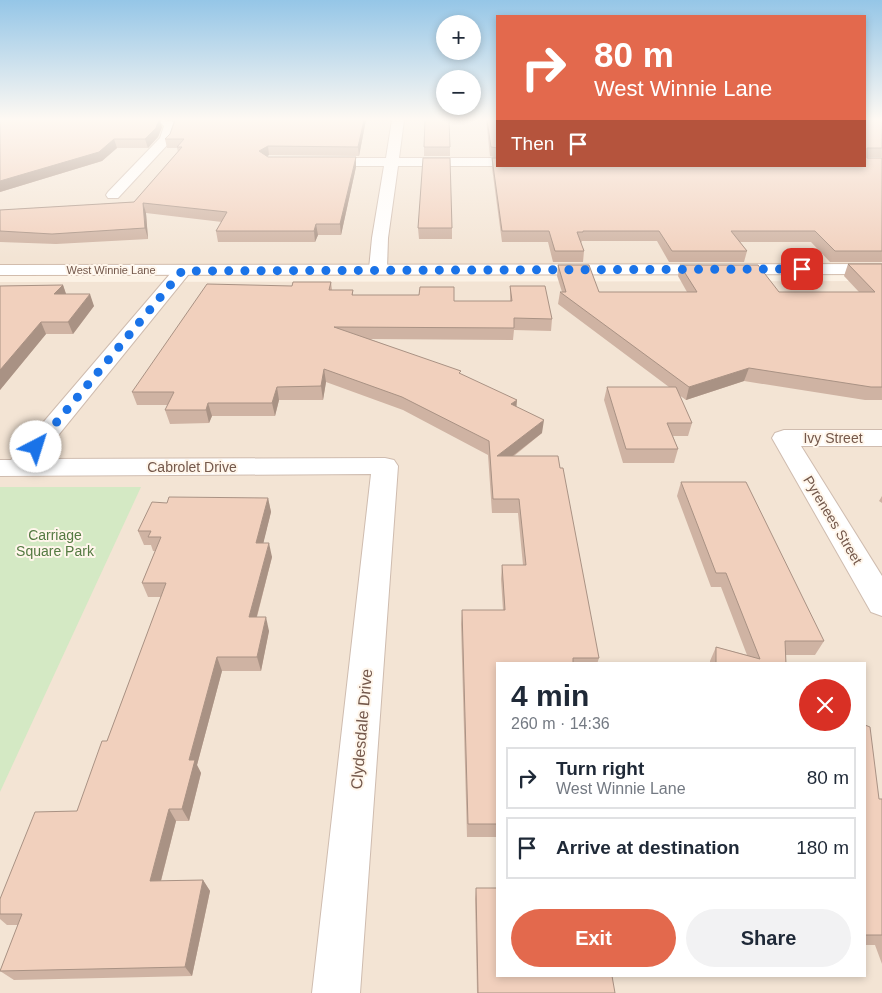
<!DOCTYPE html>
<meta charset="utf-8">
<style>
body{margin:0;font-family:Arial,sans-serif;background:#f2f2f3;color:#1f2937;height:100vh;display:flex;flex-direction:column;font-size:19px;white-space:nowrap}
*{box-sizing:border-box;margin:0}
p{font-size:16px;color:#747a83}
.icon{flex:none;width:28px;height:28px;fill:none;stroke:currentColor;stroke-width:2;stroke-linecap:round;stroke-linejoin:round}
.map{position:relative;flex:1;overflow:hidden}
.drawer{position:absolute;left:496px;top:662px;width:370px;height:315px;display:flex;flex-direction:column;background:#fff;border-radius:0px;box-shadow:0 2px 8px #0003}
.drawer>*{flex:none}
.banner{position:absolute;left:496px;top:15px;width:370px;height:152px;border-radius:0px;box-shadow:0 2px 8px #0003;background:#e3694d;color:#fff;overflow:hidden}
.fabs{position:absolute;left:436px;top:15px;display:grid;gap:10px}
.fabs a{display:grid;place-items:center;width:45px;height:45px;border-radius:50%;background:#fff;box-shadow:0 2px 8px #0003;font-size:25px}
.pin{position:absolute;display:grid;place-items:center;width:42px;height:42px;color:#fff;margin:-21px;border-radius:10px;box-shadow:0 2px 8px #0006}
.me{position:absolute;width:55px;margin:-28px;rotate:40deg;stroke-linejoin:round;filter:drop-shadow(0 0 4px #0008)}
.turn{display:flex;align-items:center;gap:18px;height:105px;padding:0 15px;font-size:22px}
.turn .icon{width:65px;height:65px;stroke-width:2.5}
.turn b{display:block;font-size:35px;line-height:42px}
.then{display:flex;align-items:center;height:48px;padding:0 15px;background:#0003;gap:10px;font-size:19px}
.round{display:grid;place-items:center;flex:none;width:52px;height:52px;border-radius:26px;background:#f2f2f3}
.summary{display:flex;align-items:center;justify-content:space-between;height:85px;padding:0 15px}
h1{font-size:30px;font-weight:600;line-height:38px}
.primary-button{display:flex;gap:10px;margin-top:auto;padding:10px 15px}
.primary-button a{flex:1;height:58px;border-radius:30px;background:#e3694d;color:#fff;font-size:20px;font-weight:600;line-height:58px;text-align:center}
.primary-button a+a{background:#f2f2f3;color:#1f2937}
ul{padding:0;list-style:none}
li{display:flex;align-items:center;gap:15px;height:62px;margin:0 10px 8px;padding:0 5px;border:2px solid #e0e1e3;border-radius:0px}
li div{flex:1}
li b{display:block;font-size:19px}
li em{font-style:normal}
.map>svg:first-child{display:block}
.residential{fill:#f3e4d4;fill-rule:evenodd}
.green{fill:#d4e9c4}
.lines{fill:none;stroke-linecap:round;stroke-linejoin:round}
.street-casing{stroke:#cfbcaf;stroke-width:2}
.secondary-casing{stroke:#d2bcac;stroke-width:2}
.street{fill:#fff;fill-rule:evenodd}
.secondary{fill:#fff;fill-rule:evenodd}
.wall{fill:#cfb3a3}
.shaded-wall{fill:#a99284}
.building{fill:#f1d0bd;stroke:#a99284}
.route{stroke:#1a73e8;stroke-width:9;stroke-dasharray:0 16.2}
.labels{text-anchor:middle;stroke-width:4;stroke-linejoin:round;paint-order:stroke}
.far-street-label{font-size:11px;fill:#74584b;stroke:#fff6eb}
.street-label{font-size:14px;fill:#74584b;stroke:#fff6eb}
.park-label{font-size:14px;fill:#547a42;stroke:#fff6eb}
.near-street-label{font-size:16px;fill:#74584b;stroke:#fff6eb}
</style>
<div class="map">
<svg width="882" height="993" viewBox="0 0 882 993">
<rect width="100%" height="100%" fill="#fcf2e5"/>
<!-- residential -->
<g class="residential">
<path d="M 0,120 L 497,120 L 498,166 L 865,166 L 865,120 L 882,120 L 882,269 L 0,270 Z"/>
<path d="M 882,281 L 882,993 L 0,993 L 0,282 ZM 498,664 L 865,664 L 865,976 L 498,976 Z"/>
</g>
<!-- green -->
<path class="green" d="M 0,487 L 141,487 L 0,792 Z"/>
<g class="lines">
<defs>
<g id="street">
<path d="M 158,120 C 166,120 171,119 176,125 L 170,142 L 118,198 L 108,198 L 106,195 L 108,192 L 160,138 L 164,126 Z"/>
<path d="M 392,120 L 404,120 L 399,158 L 498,158 L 498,166 L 398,166 L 388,238 L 387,269 L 384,273 L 378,274 L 372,273 L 369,269 L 372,238 L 384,166 L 318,166 L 311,162 L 318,158 L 386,158 Z"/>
<path d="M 182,266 L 188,267 L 191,271 L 188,275 L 39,459 L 385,458 L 394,460 L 398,466 L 360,993 L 312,993 L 371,474 L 0,476 L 0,460 L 11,460 L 176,267 Z"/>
<path d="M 784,430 L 882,430 L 882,446 L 801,446 L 882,576 L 882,616 L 871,612 L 772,438 L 775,433 Z"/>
</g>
<path id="secondary" d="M 882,264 L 882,274 L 0,275 L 0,265 Z"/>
</defs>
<!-- street casing -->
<use href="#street" class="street-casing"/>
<!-- secondary casing -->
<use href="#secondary" class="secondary-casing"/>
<!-- street -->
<use href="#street" class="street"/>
<!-- secondary -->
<use href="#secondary" class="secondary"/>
</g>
<!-- wall -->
<g class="wall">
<path d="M 0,120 L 162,127 L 158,137 L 148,148 L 117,148 L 102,161 L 0,192 Z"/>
<path d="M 173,120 L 366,120 L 359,156 L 269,155 L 266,157 L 356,157 L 356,167 L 341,235 L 318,235 L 315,242 L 218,242 L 216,231 L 222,222 L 146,213 L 148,239 L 56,244 L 0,242 L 0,210 L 134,202 L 178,152 L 177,148 L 167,148 L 165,139 L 170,134 L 174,121 Z"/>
<path d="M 486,120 L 498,120 L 498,158 L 490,156 Z"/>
<path d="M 865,120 L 882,120 L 882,157 L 867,157 L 867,158 L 882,158 L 882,262 L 830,262 L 811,242 L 740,242 L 747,251 L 744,262 L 669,262 L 657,241 L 582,241 L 581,243 L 584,251 L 583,262 L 553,262 L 548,242 L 502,242 L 492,168 L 492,158 Z"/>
<rect x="424" y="147" width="26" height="9"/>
<path d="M 418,228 L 452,228 L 452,239 L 419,239 Z"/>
<path d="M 848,264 L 882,264 L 882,400 L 865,400 L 744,381 L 686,400 L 679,395 L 692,423 L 688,436 L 673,436 L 678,449 L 674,463 L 623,463 L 604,400 L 607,387 L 669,387 L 558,304 L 560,292 L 562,292 L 557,276 L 558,265 L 599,292 L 687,292 L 678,276 L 680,265 L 779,292 L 859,292 L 844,276 Z"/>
<path d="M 331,282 L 332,290 L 353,290 L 353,295 L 454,301 L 510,301 L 510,286 L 552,319 L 551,331 L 514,330 L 513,340 L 370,339 L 461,374 L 517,407 L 542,433 L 514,456 L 599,658 L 597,664 L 498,664 L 498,837 L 467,837 L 461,624 L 462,610 L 503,610 L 501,579 L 502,565 L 523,565 L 518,513 L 492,513 L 488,455 L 403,410 L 326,382 L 323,400 L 279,400 L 275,416 L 212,416 L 209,423 L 170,424 L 165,410 L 168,405 L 137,405 L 132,392 L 292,286 Z"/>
<path d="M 63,285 L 66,294 L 94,306 L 73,334 L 46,334 L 0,390 L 0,286 Z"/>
<path d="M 681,482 L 824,641 L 815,655 L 786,655 L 786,664 L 710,664 L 710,661 L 716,647 L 747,655 L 721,587 L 711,587 L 677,496 Z"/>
<path d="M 882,496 L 882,503 L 879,501 Z"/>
<path d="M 268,498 L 271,512 L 263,543 L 272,557 L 257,617 L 269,631 L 261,671 L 222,671 L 197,765 L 201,773 L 189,821 L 176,821 L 161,881 L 203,880 L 210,891 L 192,976 L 14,980 L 0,971 L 18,925 L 7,925 L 0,919 L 0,899 L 77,811 L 107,741 L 161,597 L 148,597 L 142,583 L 155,551 L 153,551 L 151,545 L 144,545 L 138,531 L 167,503 Z"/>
<path d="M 865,725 L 879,799 L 882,799 L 882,964 L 875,945 L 865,945 Z"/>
<path d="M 476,888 L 615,993 L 477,993 L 475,899 Z"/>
</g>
<!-- shaded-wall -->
<g class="shaded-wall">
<path d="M 159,120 L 160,120 L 162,127 L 158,137 L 148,148 L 145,139 Z"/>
<path d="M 364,120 L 366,120 L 359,156 L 358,147 Z"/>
<path d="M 114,139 L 117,148 L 102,161 L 0,192 L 0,181 Z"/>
<path d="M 268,146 L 269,155 L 260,160 L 259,151 Z"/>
<path d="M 356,157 L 356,167 L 341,235 L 340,224 Z"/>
<path d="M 143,203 L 146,213 L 148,239 L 145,228 Z"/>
<path d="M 316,224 L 318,235 L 315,242 L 314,231 Z"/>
<path d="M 63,285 L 67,297 L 54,294 Z"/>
<path d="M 90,294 L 94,306 L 73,334 L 68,322 Z"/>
<path d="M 41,322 L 46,334 L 0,390 L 0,370 Z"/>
<path d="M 749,368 L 744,381 L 686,400 L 689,387 Z"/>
<path d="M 324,369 L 326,382 L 323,400 L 321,386 Z"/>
<path d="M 277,387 L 279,400 L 275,416 L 272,403 Z"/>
<path d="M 517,400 L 516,413 L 511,404 Z"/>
<path d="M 208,403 L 212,416 L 209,423 L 206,410 Z"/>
<path d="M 544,420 L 542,433 L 496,469 L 497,456 Z"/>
<path d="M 268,498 L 271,512 L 260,557 L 256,543 Z"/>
<path d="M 269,543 L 272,557 L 253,631 L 249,617 Z"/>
<path d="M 266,617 L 269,631 L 261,671 L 257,657 Z"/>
<path d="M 217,657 L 222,671 L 197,765 L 201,773 L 189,821 L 182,809 L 189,760 Z"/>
<path d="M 169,809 L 176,821 L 158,892 L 150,881 Z"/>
<path d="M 203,880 L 210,891 L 192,976 L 185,967 Z"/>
</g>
<!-- building -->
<g class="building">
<path d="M 0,120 L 159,120 L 156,128 L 145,139 L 114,139 L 99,152 L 0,181 Z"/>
<path d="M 175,120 L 364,120 L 358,147 L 268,146 L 259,151 L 268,157 L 356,157 L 340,224 L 316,224 L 314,231 L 216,231 L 227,212 L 143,203 L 145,228 L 52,234 L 0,231 L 0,210 L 134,202 L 182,147 L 177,147 L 184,139 L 165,139 L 170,134 Z"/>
<path d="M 425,120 L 449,120 L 450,147 L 424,147 Z"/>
<path d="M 487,120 L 498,120 L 498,148 L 491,147 Z"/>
<path d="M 865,120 L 882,120 L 882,148 L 867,148 L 867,158 L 882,158 L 882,251 L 835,251 L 815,231 L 731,231 L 747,251 L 672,251 L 659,231 L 583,231 L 583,232 L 577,232 L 584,251 L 555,251 L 549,231 L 502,231 L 492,158 L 498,158 L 498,166 L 865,166 Z"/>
<path d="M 423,158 L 450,158 L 452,228 L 418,228 Z"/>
<path d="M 848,264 L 882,264 L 882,387 L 871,387 L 749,368 L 689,387 L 560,292 L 566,292 L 558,265 L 589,265 L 599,292 L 697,292 L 680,265 L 758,265 L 779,292 L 875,292 Z"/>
<path d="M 293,282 L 331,282 L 329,290 L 353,290 L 352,295 L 419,295 L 420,287 L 454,287 L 454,301 L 512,301 L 510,286 L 545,286 L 552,319 L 514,318 L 514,328 L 334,327 L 461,371 L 459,373 L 517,400 L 511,404 L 544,420 L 497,456 L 558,456 L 560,468 L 563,468 L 599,658 L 573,658 L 573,664 L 498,664 L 498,824 L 468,824 L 462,610 L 505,610 L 502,565 L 526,565 L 519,499 L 493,499 L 489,441 L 402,397 L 324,369 L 321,386 L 277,387 L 272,403 L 208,403 L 206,410 L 165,410 L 174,392 L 132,392 L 207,284 L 292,286 Z"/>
<path d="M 63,285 L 54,294 L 90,294 L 68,322 L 41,322 L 0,370 L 0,286 Z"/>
<path d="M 607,387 L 676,387 L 692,423 L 667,423 L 678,449 L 626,449 Z"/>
<path d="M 681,482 L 746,482 L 824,641 L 785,641 L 786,664 L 716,664 L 716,647 L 760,659 L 726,573 L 716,573 Z"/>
<path d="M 169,497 L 268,498 L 256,543 L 269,543 L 249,617 L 266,617 L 257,657 L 217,657 L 189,760 L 195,760 L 182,809 L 169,809 L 150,881 L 203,880 L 185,967 L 0,971 L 22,914 L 0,914 L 0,899 L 35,812 L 77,811 L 102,741 L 107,741 L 166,583 L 142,583 L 161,537 L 148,537 L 151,531 L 138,531 L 152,502 L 167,503 Z"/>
<path d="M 865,725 L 870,727 L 879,799 L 882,799 L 882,935 L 865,935 Z"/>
<path d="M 476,888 L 498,888 L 498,976 L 612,976 L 615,993 L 478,993 Z"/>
</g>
<!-- sky -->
<linearGradient id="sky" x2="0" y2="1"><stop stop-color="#95c6e7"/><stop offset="0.46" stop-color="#fef9f3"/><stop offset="1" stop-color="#fef9f3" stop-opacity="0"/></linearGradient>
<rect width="882" height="259" fill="url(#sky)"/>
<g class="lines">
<!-- route -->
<path class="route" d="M 36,447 L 182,271 L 802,269"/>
</g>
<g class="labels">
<!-- far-street labels -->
<g class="far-street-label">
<text x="111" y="274">West Winnie Lane</text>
</g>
<!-- street labels -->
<g class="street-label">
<text x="833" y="443">Ivy Street</text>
<text x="192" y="472">Cabrolet Drive</text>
<text transform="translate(833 520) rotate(59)" y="5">Pyrenees Street</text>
</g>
<!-- park labels -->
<g class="park-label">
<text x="55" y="540">Carriage<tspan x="55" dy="16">Square Park</tspan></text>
</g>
<!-- near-street labels -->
<g class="near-street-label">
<text transform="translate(361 729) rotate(-85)" y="6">Clydesdale Drive</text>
</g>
</g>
</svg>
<div class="fabs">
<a>+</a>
<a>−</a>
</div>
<div class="pin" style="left:802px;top:269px;background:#d93025"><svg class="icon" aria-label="arrive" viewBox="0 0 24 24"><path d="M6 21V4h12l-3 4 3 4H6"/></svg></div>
<svg class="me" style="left:36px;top:447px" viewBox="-20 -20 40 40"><circle r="19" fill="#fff"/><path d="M0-13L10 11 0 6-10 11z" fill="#1a73e8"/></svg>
<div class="banner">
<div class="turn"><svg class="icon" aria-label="right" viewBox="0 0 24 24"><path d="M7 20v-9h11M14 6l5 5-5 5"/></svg><div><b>80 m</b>West Winnie Lane</div></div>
<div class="then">Then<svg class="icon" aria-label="arrive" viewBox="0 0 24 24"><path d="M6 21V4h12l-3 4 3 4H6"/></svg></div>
</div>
<section class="drawer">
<div class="summary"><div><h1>4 min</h1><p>260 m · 14:36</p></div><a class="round" style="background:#d93025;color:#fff"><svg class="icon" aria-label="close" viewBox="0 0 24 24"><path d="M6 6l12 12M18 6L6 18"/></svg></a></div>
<ul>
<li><svg class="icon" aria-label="right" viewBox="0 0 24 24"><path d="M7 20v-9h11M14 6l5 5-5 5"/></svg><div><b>Turn right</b><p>West Winnie Lane</p></div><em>80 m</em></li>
<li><svg class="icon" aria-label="arrive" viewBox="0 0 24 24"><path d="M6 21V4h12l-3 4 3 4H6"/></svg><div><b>Arrive at destination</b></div><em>180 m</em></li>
</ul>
<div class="primary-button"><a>Exit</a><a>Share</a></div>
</section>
</div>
